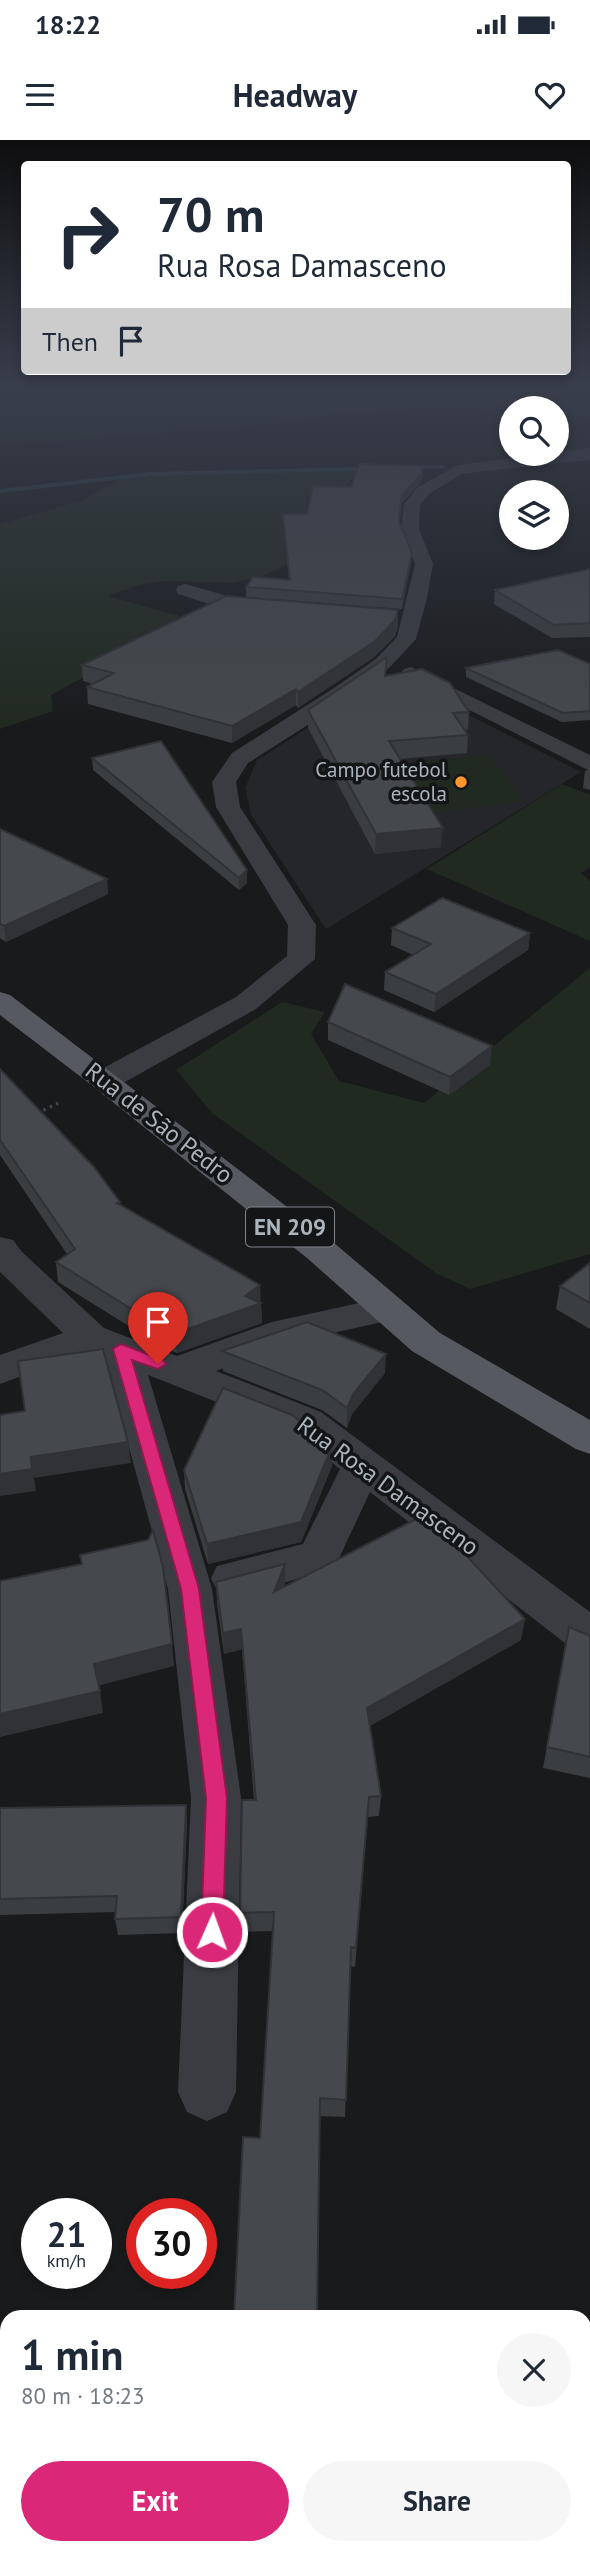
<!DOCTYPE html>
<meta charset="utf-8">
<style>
body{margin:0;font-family:"PT Sans",sans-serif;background:#f6f6f7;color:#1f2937;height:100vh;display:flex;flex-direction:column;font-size:26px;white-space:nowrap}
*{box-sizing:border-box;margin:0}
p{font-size:23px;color:#747a83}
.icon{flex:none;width:38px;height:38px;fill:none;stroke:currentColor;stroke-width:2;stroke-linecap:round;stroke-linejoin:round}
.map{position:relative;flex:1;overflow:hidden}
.sheet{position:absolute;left:0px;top:2170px;width:592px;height:245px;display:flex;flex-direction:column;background:#fff;border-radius:21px 21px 0 0;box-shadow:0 4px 10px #0003}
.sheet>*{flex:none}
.top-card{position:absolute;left:21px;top:21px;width:550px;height:214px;border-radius:7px;box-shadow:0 4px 10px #0003;background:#fff;color:#1f2937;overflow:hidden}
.buttons{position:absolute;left:499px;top:256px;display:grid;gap:14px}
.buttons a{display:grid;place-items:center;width:70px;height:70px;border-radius:50%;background:#fff;box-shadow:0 4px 10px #0003;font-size:35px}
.speed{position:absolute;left:21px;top:2058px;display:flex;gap:14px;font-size:35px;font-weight:700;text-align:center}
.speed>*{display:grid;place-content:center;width:91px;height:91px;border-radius:50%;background:#fff;box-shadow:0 4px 10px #0003;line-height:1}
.speed small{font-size:18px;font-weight:400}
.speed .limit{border:10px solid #d22;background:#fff;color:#111}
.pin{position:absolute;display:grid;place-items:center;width:60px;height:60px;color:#fff;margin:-72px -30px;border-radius:50% 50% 50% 0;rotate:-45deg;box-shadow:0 0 7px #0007}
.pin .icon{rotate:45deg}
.me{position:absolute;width:77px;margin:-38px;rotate:2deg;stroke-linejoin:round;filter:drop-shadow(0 0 5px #0008)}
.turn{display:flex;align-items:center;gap:24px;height:147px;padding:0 21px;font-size:32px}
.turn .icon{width:91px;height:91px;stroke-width:2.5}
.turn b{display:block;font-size:49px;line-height:60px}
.then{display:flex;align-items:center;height:66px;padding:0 21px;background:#0003;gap:14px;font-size:26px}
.round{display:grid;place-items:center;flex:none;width:74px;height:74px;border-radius:37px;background:#f6f6f7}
.summary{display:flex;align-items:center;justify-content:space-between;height:119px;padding:0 21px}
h1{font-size:42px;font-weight:800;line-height:52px}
.cta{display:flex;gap:14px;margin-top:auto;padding:14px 21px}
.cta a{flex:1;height:80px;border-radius:42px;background:#db2777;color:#fff;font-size:28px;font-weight:800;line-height:80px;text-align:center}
.cta a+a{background:#f6f6f7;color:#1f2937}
.status{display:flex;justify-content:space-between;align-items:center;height:49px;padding:0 35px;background:#fff;direction:ltr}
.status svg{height:19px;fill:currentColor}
header{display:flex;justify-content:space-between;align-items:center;height:91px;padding:0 21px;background:#fff;font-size:32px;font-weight:800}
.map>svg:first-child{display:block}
.built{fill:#252629}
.green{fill:#212a21}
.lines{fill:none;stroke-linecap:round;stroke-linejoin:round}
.stream{fill:#2e3c41;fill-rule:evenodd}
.path{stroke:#404448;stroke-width:3.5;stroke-dasharray:2.5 4.5;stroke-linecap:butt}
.minor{fill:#3a3c41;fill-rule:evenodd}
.major{fill:#565a60;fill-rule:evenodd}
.wall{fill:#3b3e41}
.shaded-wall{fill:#303235}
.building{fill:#45484c;stroke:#303235;stroke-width:2}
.route{fill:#db2777;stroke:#8e194d;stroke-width:2}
.poi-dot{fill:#fe962f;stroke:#141517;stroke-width:2.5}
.labels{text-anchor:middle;stroke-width:7;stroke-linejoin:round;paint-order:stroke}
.far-poi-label{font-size:21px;fill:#abb3bc;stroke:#141517;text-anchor:end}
.shield{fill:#141517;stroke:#7e848a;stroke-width:2}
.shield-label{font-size:23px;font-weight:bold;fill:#abb3bc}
.street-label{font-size:24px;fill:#abb3bc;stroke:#141517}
</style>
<div class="status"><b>18:22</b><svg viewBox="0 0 49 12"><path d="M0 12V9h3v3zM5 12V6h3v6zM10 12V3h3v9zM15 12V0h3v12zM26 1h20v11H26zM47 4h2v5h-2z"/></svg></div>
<header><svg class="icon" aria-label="menu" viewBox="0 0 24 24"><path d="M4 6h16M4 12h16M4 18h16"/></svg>Headway<svg class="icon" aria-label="heart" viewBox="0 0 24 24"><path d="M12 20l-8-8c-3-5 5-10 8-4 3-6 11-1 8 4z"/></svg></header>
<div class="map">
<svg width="590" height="2415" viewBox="0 0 590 2415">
<rect width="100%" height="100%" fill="#191a1c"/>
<!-- built -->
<path class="built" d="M 421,551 L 581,632 L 326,789 L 251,675 L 245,648 L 257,620 L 325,577 Z"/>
<!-- green -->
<g class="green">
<path d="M 0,249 L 590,249 L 590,277 L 557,274 L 556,268 L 511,268 L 511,270 L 434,267 L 355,272 L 277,283 L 0,306 Z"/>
<path d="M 358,329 L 342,353 L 306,356 L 306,393 L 291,423 L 262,436 L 232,443 L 166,441 L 139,445 L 108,456 L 211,485 L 97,530 L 51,555 L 53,571 L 0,589 L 0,384 L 81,361 L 121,339 L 180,333 Z"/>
<path d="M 489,615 L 523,661 L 434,673 L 401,624 Z"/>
<path d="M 562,644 L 590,655 L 590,727 L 581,733 L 590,741 L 590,801 L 427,729 Z"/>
<path d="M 590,828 L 590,1114 L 470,1149 L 436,1133 L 212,973 L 176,930 L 282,862 L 325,872 L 311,894 L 339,941 L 424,963 Z"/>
</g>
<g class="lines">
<!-- stream -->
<g class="stream">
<path d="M 590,316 L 590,320 L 502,329 L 498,327 Z"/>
<path d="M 443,325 L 445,328 L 150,336 L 0,353 L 0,349 L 150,332 Z"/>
</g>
<!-- path -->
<path class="path" d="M 37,973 L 61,962"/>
<!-- minor -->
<g class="minor">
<path d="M 590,308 L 590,318 L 462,334 L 430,353 L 420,365 L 419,389 L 433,424 L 427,458 L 416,499 L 390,527 L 350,558 L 248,623 L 236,642 L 240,667 L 316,785 L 315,819 L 256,869 L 116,947 L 105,949 L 94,947 L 89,940 L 94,933 L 236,857 L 287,816 L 288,785 L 216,667 L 212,642 L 232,613 L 334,548 L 376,519 L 397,497 L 415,424 L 401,389 L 404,364 L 418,347 L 458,325 Z"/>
<path d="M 185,444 L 238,459 L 267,461 L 277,467 C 263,484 198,460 178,454 L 176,450 L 178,446 Z"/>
<path d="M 411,527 L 590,615 L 590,631 L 404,537 L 401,533 L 404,529 Z"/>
<path d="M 0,1097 L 13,1100 L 22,1112 L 104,1188 L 177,1216 L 272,1182 L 387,1157 L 400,1160 L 406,1169 L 400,1178 L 293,1202 L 216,1231 L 321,1272 L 590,1472 L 590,1516 L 574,1510 L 370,1352 L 334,1429 L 233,1456 L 217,1450 L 211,1438 L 217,1426 L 303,1404 L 340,1329 L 293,1292 L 148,1235 L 212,1449 L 241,1658 L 236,1952 L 227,1972 L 207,1981 L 187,1972 L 178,1952 L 191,1658 L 168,1449 L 104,1217 L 90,1211 L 0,1244 L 0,1215 L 63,1193 L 0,1132 Z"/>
</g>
<!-- major -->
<path class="major" d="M 0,852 L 10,855 L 333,1102 L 440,1193 L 590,1280 L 590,1314 L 576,1309 L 412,1211 L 307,1118 L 94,947 L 0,875 Z"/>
</g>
<!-- wall -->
<g class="wall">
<path d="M 423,326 L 423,335 L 420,343 L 401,364 L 399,382 L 412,413 L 411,422 L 402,469 L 246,457 L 246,447 L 289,439 L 283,374 L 307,374 L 351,347 Z"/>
<path d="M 590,429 L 590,497 L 552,498 L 494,464 L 495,450 Z"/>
<path d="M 398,485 L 395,496 L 374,517 L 298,568 L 296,565 L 232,603 L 88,564 L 87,547 L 93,544 L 83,541 L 82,525 Z"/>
<path d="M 590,524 L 590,580 L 562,582 L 466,537 L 466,528 Z"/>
<path d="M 386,536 L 469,572 L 468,589 L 464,590 L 468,595 L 467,613 L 399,619 L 441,707 L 375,714 L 308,588 L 308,570 Z"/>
<path d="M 92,618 L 247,730 L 247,743 L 239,750 L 93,630 Z"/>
<path d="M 590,629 L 590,650 L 583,648 L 585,631 Z"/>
<path d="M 0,689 L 107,739 L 108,754 L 6,802 L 0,798 Z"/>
<path d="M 392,788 L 530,793 L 528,810 L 434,872 L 384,850 L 385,832 L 413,815 L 391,805 Z"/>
<path d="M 328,882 L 490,925 L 449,955 L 328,900 Z"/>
<path d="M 0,929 L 120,1064 L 261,1163 L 262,1183 L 177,1213 L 164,1208 L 58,1142 L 56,1122 L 67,1114 L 0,1015 Z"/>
<path d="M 590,1123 L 590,1189 L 556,1169 L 560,1146 Z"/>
<path d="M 222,1211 L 385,1233 L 352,1274 L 347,1288 L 322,1270 L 223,1231 Z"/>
<path d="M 332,1306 L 332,1326 L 301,1402 L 208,1424 L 185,1349 L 184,1330 Z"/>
<path d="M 285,1424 L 284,1446 L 521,1500 L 370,1586 L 381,1656 L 379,1676 L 368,1677 L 355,1827 L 350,1826 L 345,1977 L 320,1976 L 260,1998 L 273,1791 L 241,1792 L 240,1773 L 254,1660 L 242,1509 L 224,1514 L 217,1463 L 216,1442 Z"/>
<path d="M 569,1487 L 590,1496 L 590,1638 L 543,1628 Z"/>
<path d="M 186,1665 L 187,1681 L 182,1793 L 118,1795 L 115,1779 L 116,1772 L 0,1775 L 0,1668 Z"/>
</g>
<!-- shaded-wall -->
<g class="shaded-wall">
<path d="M 423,326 L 423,335 L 420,343 L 401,364 L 399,390 L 402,355 Z"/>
<path d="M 412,413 L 411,422 L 402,469 L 402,459 Z"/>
<path d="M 398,470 L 398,485 L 395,496 L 374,517 L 298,568 L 298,552 Z"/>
<path d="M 296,549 L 296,565 L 232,603 L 232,586 Z"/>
<path d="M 443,688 L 441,707 L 375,714 L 376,694 Z"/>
<path d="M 247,730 L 247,743 L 239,750 L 239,738 Z"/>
<path d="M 107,739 L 108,754 L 6,802 L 4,786 Z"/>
<path d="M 530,793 L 528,810 L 434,872 L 436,854 Z"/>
<path d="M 492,906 L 490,925 L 449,955 L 450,937 Z"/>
<path d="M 260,1145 L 262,1183 L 177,1213 L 176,1193 L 245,1156 Z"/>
<path d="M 386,1214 L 385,1233 L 352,1274 L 347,1288 L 347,1268 L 353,1254 Z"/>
<path d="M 128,1302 L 131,1323 L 34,1338 L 36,1351 L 0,1356 L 0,1334 L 31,1317 Z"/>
<path d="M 332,1306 L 332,1326 L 301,1402 L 208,1424 L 207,1404 Z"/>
<path d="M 285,1424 L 285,1445 L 274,1473 L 274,1452 Z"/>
<path d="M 525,1479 L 521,1500 L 366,1588 L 367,1568 Z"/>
<path d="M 241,1489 L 242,1509 L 224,1514 L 223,1493 Z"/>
<path d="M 172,1504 L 174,1526 L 97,1546 L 94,1524 Z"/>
<path d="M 100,1551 L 103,1573 L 0,1597 L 0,1574 Z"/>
<path d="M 186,1665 L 187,1681 L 182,1793 L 181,1777 Z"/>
</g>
<!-- building -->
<g class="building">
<path d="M 360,324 L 423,326 L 421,334 L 402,355 L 399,381 L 412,413 L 402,459 L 246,447 L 253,437 L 290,440 L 283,374 L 307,374 L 313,346 L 351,347 Z"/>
<path d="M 590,429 L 590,483 L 554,485 L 495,450 Z"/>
<path d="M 226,456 L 398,470 L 395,480 L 375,501 L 298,552 L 296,549 L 232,586 L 87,547 L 114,533 L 82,525 Z"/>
<path d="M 558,510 L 590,524 L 590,571 L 563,573 L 466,528 Z"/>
<path d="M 387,517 L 385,536 L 422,529 L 450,543 L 469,572 L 453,573 L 468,595 L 389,601 L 443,688 L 376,694 L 308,570 Z"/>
<path d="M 161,601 L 247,730 L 239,738 L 92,618 Z"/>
<path d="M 0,689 L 107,739 L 4,786 L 0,784 Z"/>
<path d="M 442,758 L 530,793 L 436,854 L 385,832 L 431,804 L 392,788 Z"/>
<path d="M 345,844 L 492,906 L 450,937 L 328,882 Z"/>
<path d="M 0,929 L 94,1027 L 120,1062 L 117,1063 L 260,1145 L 245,1156 L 261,1163 L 176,1193 L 162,1188 L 56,1122 L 75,1109 L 0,1000 Z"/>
<path d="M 590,1123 L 590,1163 L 560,1146 Z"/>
<path d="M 307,1182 L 386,1214 L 353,1254 L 347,1268 L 322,1250 L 222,1211 Z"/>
<path d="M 103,1209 L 128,1302 L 31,1317 L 32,1329 L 0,1334 L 0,1275 L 25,1271 L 18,1221 Z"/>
<path d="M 223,1248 L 292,1275 L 332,1306 L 301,1382 L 207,1404 L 184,1330 Z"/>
<path d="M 424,1375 L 438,1385 L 525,1479 L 367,1568 L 381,1656 L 369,1657 L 356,1808 L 351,1807 L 346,1960 L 320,1958 L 317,2177 L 234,2177 L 243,1997 L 260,1998 L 274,1772 L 240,1773 L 242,1660 L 256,1660 L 241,1489 L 223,1493 L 216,1442 L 285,1424 L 274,1452 Z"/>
<path d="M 153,1390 L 163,1427 L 172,1504 L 94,1524 L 100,1551 L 0,1574 L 0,1441 L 82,1424 L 80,1415 L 148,1400 Z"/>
<path d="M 569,1487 L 590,1496 L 590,1617 L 547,1607 Z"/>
<path d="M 186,1665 L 181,1777 L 115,1779 L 117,1756 L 0,1759 L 0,1668 Z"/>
</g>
<!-- sky -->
<linearGradient id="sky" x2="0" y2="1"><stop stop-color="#0e0e0f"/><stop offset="0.42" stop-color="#383e4b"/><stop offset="1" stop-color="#383e4b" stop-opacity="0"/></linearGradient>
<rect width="590" height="587" fill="url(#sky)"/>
<!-- route -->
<path class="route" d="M 121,1204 L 163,1220 L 166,1224 L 158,1229 L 132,1220 L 199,1449 L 227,1658 L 223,1792 L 220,1799 L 212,1802 L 204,1799 L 201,1792 L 206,1658 L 181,1449 L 113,1209 Z"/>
<!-- markers -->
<circle class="poi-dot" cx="461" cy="642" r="7"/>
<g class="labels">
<!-- far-poi labels -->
<g class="far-poi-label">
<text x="447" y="637">Campo futebol<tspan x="447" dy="24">escola</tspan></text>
</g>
<!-- shield labels -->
<rect class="shield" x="246" y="1067.5" width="88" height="39" rx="5"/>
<g class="shield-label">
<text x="290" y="1095">EN 209</text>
</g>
<!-- street labels -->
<g class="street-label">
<text transform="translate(159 983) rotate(38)" y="8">Rua de São Pedro</text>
<text transform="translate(388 1346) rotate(36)" y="8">Rua Rosa Damasceno</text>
</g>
</g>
</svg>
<div class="buttons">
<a><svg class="icon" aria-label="search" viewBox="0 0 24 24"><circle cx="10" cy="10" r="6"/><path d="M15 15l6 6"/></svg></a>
<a><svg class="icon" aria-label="layers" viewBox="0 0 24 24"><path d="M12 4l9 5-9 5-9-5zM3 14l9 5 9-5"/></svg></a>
</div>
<div class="speed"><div>21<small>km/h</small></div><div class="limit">30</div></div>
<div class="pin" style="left:158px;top:1224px;background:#d93025"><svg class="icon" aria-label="arrive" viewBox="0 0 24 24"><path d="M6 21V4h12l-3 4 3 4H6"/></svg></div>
<svg class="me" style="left:212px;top:1792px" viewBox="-20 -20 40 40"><circle r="17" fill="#db2777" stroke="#fff" stroke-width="3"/><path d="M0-11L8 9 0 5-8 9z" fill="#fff"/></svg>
<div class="top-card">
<div class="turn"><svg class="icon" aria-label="right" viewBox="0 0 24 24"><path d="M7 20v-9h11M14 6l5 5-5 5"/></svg><div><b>70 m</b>Rua Rosa Damasceno</div></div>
<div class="then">Then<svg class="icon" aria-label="arrive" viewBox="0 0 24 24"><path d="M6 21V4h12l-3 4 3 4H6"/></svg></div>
</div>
<section class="sheet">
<div class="summary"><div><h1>1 min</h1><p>80 m · 18:23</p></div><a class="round"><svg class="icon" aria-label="close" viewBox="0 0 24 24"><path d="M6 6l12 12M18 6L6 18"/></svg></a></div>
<div class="cta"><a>Exit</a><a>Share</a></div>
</section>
</div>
